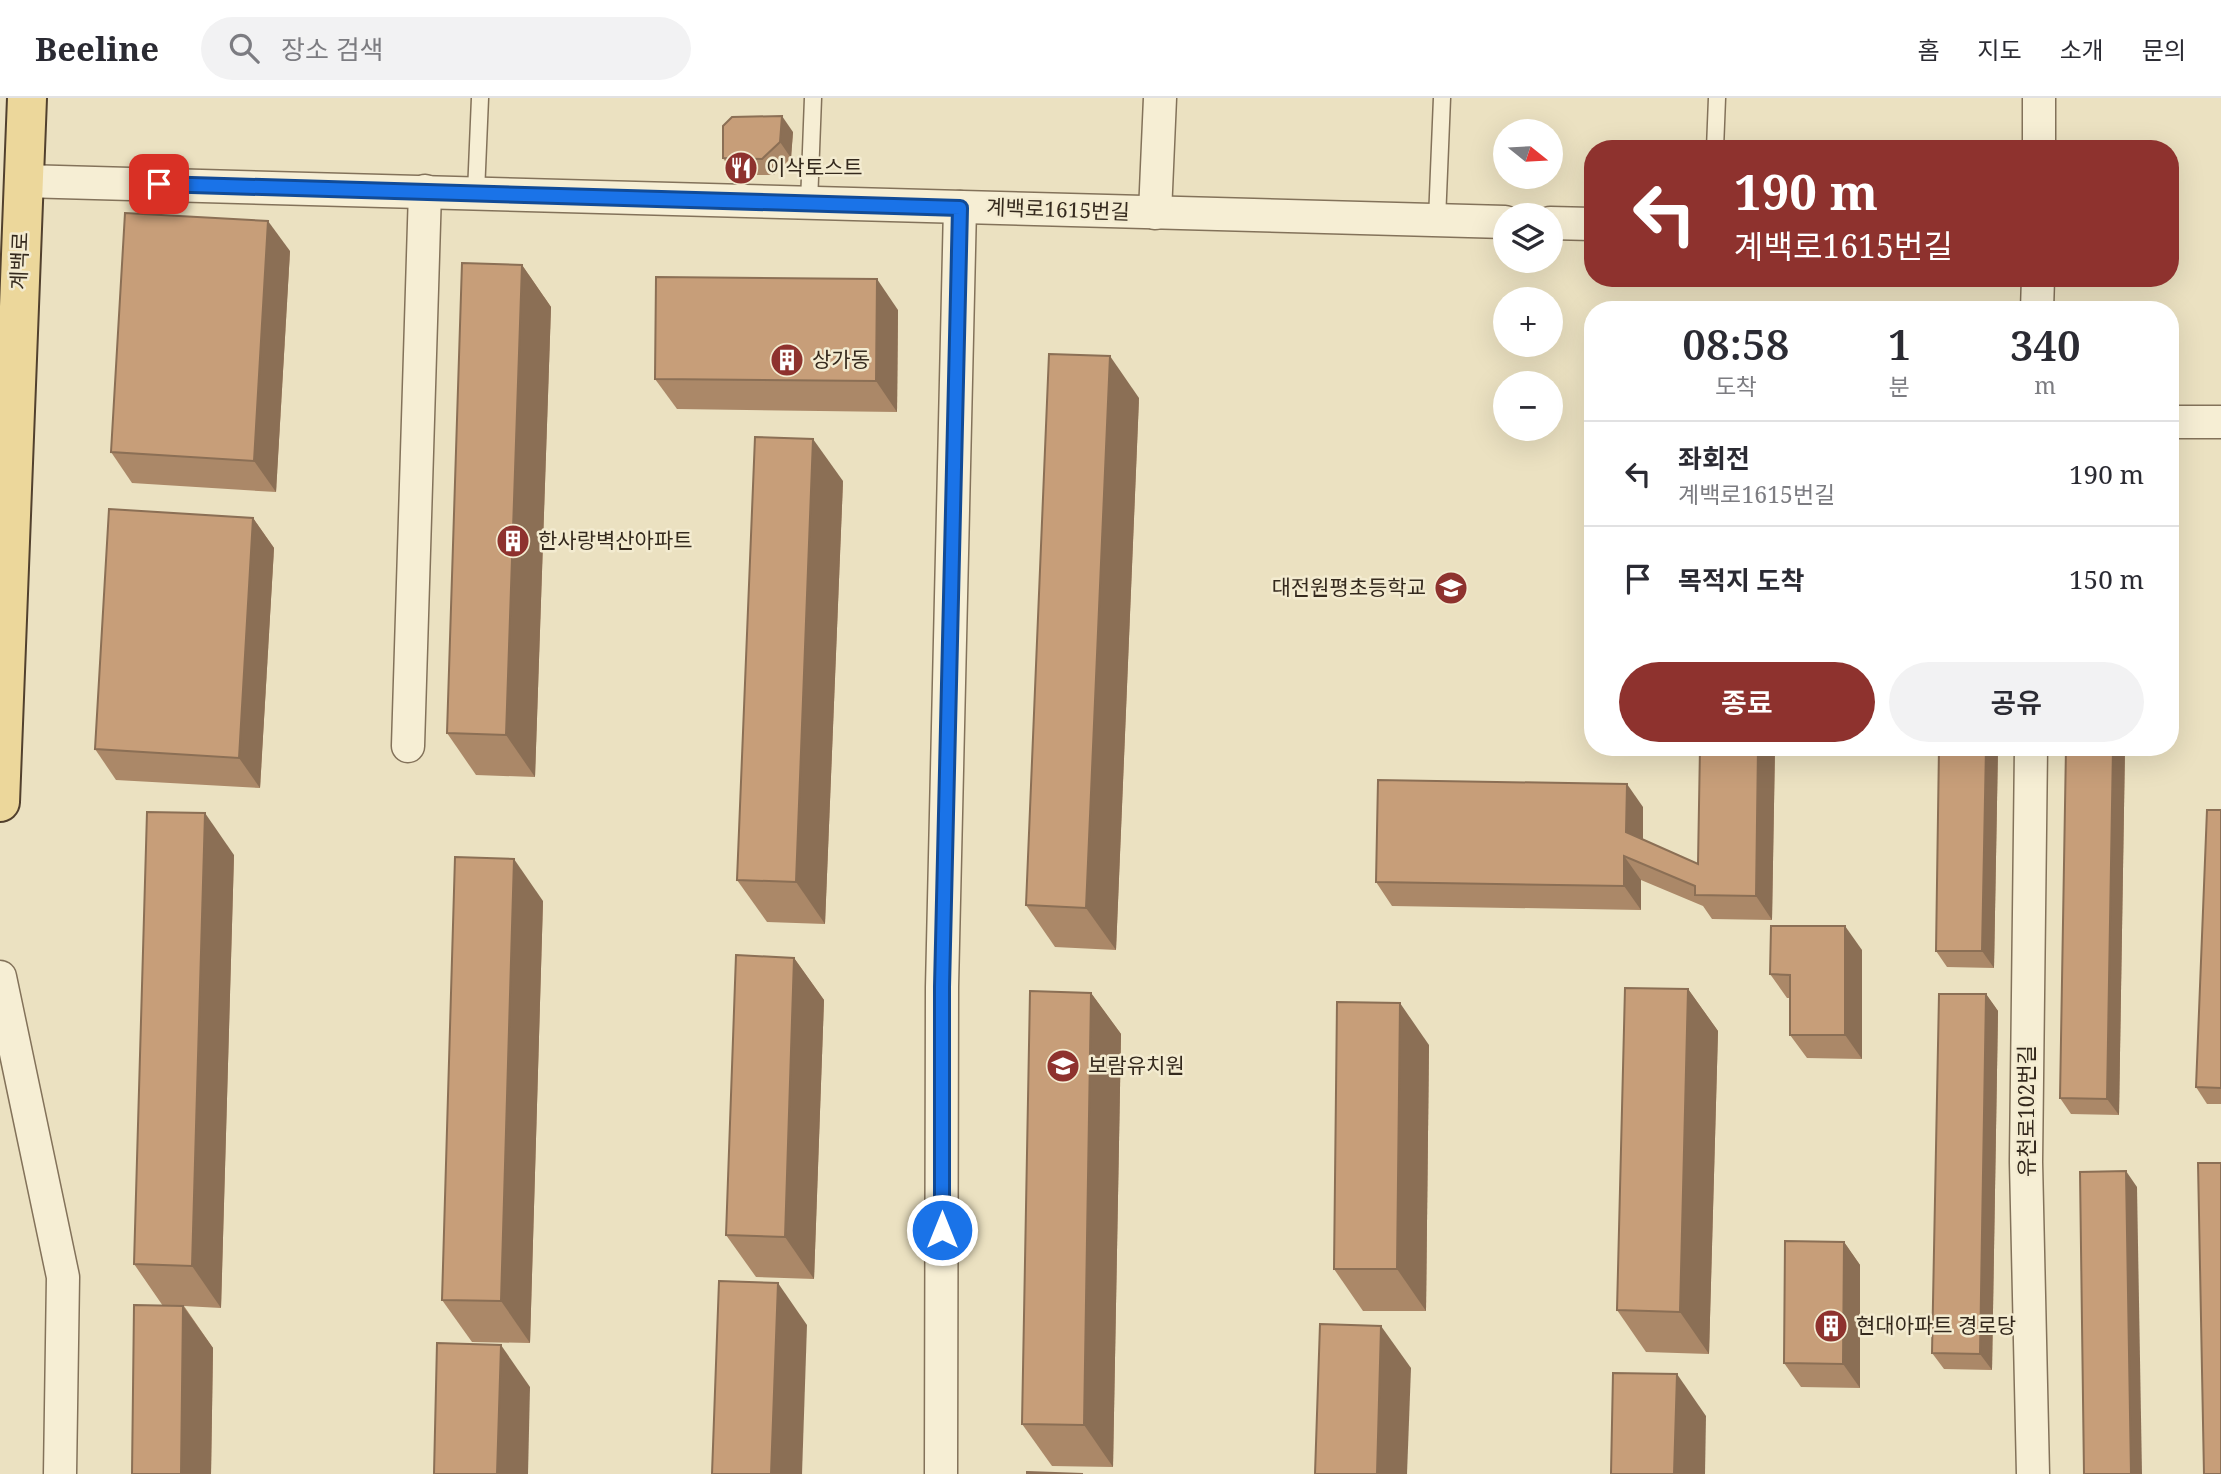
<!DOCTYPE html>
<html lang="ko">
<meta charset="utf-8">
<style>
body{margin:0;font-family:"Noto Serif","Noto Sans KR",serif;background:#f2f2f3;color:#2b2b33;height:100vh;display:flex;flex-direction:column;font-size:26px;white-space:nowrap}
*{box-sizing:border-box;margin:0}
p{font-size:23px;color:#7c7c81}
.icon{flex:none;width:38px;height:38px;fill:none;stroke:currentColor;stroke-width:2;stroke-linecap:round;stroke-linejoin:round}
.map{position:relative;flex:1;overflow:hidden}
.drawer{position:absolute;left:1584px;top:203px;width:595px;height:455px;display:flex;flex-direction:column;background:#fff;border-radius:28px;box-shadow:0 7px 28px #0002}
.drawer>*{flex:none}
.banner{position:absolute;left:1584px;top:42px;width:595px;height:147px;border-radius:28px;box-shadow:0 7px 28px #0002;background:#8e322e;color:#fff;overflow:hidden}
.needle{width:46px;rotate:108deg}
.fabs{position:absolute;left:1493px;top:21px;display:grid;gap:14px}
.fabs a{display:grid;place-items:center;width:70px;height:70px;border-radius:50%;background:#fff;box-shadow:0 7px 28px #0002;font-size:35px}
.pin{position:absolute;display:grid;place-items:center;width:60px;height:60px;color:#fff;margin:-30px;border-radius:14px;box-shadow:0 4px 10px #0006}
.me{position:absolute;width:77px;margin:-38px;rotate:0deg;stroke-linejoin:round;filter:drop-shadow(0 0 5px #0008)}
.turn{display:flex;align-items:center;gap:24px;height:147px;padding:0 35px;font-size:32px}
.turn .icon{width:91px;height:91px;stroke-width:2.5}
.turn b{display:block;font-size:49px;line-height:60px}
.eta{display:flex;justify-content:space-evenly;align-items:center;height:119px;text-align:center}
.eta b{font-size:42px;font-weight:600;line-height:49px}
.button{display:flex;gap:14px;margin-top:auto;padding:14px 35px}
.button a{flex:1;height:80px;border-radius:42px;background:#8e322e;color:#fff;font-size:28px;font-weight:600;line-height:80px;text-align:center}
.button a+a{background:#f2f2f3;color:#2b2b33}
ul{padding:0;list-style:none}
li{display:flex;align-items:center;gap:21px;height:105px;padding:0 35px;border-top:2px solid #e1e1e2}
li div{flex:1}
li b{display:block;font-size:26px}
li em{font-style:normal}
header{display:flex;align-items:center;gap:42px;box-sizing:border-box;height:98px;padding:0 35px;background:#fff;border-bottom:2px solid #e1e1e2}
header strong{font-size:33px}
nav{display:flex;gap:38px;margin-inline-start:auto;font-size:24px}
.search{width:490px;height:63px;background:#f2f2f3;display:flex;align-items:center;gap:18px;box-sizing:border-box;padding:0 24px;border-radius:38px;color:#7c7c81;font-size:26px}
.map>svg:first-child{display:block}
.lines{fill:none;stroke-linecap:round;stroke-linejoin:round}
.lane-casing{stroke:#83725a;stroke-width:19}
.street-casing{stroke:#83725a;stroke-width:35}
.primary-casing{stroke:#51402e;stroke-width:42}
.lane{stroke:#f6eed4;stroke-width:16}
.street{stroke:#f6eed4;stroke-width:32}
.primary{stroke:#ecd79b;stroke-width:38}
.wall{fill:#ab8868}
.shaded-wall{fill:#8b6f55}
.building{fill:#c79e79;stroke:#8b6f55;stroke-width:2}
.route-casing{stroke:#114b97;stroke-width:18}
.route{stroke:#1a73e8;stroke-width:12}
.labels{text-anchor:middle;stroke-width:5;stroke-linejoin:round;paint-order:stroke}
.poi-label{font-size:21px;fill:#34291d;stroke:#f3ebd0;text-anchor:start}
.street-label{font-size:21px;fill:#34291d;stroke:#f3ebd0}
</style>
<header>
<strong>Beeline</strong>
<div class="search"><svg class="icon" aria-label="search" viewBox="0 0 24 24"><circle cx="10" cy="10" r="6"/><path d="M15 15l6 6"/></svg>장소 검색</div>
<nav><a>홈</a><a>지도</a><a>소개</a><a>문의</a></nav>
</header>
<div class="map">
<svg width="2221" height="1376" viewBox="0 0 2221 1376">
<rect width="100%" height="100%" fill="#ebe1c1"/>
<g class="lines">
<defs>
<g id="lane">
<path d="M 1715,51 L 1717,0"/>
<path d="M 476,95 L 480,0"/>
<path d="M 809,105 L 813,0"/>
<path d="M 1437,122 L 1442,0"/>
</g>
<g id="street">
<path d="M 2039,51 L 2039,0"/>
<path d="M 23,83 L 1505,124"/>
<path d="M 1155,115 L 1160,0"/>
<path d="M 1550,125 L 1592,126"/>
<path d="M 2037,212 L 2038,180"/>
<path d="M 2170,324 L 2221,324"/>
<path d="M 408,648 L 425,93"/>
<path d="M 2031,649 L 2026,1064 L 2033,1376"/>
<path d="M 0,879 L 63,1179 L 60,1376"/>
<path d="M 941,1376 L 942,889 L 960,109"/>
</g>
<path id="primary" d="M 0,704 L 27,0"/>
</defs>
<!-- lane casing -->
<use href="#lane" class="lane-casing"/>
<!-- street casing -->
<use href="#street" class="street-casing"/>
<!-- primary casing -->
<use href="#primary" class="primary-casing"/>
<!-- lane -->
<use href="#lane" class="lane"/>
<!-- street -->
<use href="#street" class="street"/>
<!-- primary -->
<use href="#primary" class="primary"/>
</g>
<!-- wall -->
<g class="wall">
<path d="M 793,34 L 791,60 L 774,77 L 734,77 L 723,60 Z"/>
<path d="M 290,153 L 276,394 L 132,385 L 111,354 Z"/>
<path d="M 522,167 L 551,209 L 535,679 L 476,677 L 447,635 Z"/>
<path d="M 898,212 L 897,314 L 677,311 L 655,281 Z"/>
<path d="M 1139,300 L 1116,852 L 1055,849 L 1026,807 Z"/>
<path d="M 843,383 L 825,826 L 767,824 L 737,782 Z"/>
<path d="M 253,420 L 274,450 L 260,690 L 116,682 L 95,651 Z"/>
<path d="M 1700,649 L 1775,649 L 1772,822 L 1712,821 L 1703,808 L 1641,782 L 1641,812 L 1392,808 L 1376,784 L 1643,709 L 1643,742 L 1698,766 Z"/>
<path d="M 1939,649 L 1998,649 L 1994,870 L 1947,869 L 1936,853 Z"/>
<path d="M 2066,649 L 2125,649 L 2119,1017 L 2071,1016 L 2060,1000 Z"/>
<path d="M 2221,712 L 2221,1006 L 2207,1006 L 2196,989 Z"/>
<path d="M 234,757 L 221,1210 L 184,1208 L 213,1250 L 211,1376 L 132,1376 L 163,1208 L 134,1166 Z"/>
<path d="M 543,803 L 530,1245 L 472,1244 L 442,1202 Z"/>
<path d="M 1862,852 L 1862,961 L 1807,960 L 1790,937 L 1790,900 L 1787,900 L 1770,876 Z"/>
<path d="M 794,860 L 824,902 L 814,1181 L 756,1179 L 726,1137 Z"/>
<path d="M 1688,891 L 1718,933 L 1709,1256 L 1646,1254 L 1617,1212 Z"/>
<path d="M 1091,895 L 1121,936 L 1113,1369 L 1052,1368 L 1022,1326 Z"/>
<path d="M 1986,896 L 1998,913 L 1992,1272 L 1944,1271 L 1932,1255 Z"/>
<path d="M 1429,947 L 1426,1213 L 1363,1213 L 1334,1171 Z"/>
<path d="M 1844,1144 L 1860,1167 L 1860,1290 L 1801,1289 L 1784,1265 Z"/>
</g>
<!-- shaded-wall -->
<g class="shaded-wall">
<path d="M 782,18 L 793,34 L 791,60 L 780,44 Z"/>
<path d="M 268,123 L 290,153 L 276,394 L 254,363 Z"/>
<path d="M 522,167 L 551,209 L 535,679 L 506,637 Z"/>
<path d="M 877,181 L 898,212 L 897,314 L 876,283 Z"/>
<path d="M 1110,258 L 1139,300 L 1116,852 L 1086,810 Z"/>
<path d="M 813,341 L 843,383 L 825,826 L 796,784 Z"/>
<path d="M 253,420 L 274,450 L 260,690 L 239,660 Z"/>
<path d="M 1758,649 L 1775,649 L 1772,822 L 1756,798 Z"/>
<path d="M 1986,649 L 1998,649 L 1994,870 L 1982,853 Z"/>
<path d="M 2113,649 L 2125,649 L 2119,1017 L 2107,1001 Z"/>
<path d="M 1627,686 L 1643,709 L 1643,758 L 1626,734 Z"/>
<path d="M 205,715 L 234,757 L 221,1210 L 192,1168 Z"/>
<path d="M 1624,758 L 1641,782 L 1641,812 L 1624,788 Z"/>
<path d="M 514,761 L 543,803 L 530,1245 L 501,1203 Z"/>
<path d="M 1845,828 L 1862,852 L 1862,961 L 1845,937 Z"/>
<path d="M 794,860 L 824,902 L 814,1181 L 785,1139 Z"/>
<path d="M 1688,891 L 1718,933 L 1709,1256 L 1680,1214 Z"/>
<path d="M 1091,895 L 1121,936 L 1113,1369 L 1084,1327 Z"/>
<path d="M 1986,896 L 1998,913 L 1992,1272 L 1980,1256 Z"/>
<path d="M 1400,905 L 1429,947 L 1426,1213 L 1397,1171 Z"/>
<path d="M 2126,1073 L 2137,1089 L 2142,1376 L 2131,1376 Z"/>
<path d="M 1844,1144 L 1860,1167 L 1860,1290 L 1843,1266 Z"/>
<path d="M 778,1185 L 807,1227 L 802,1376 L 771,1376 Z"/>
<path d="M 183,1208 L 213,1250 L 211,1376 L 181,1376 Z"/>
<path d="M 1381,1228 L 1411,1270 L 1407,1376 L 1377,1376 Z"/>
<path d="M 501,1247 L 530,1289 L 528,1376 L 497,1376 Z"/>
<path d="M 1677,1276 L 1706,1318 L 1705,1376 L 1674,1376 Z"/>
</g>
<!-- building -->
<g class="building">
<path d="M 782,18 L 780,44 L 762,61 L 723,60 L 723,28 L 732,19 Z"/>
<path d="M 125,115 L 268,123 L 254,363 L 111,354 Z"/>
<path d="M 462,165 L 522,167 L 506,637 L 447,635 Z"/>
<path d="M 656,179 L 877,181 L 876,283 L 655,281 Z"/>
<path d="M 1049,256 L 1110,258 L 1086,810 L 1026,807 Z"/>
<path d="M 755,339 L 813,341 L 796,784 L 737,782 Z"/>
<path d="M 109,411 L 253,420 L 239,660 L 95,651 Z"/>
<path d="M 1700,649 L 1758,649 L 1756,798 L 1695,797 L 1695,788 L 1624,758 L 1624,788 L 1376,784 L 1378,682 L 1627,686 L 1626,734 L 1698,766 Z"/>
<path d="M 1939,649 L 1986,649 L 1982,853 L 1936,853 Z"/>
<path d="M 2066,649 L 2113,649 L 2107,1001 L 2060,1000 Z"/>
<path d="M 2207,712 L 2221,712 L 2221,990 L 2196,989 Z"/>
<path d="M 147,714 L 205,715 L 192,1168 L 134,1166 Z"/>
<path d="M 455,759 L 514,761 L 501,1203 L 442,1202 Z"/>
<path d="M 1771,828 L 1845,828 L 1845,937 L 1790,937 L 1790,877 L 1770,876 Z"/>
<path d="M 736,857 L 794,860 L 785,1139 L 726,1137 Z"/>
<path d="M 1625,890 L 1688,891 L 1680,1214 L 1617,1212 Z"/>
<path d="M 1030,893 L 1091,895 L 1084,1327 L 1022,1326 Z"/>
<path d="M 1939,896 L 1986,896 L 1980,1256 L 1932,1255 Z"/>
<path d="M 1337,904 L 1400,905 L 1397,1171 L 1334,1171 Z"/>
<path d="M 2198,1065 L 2221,1065 L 2221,1376 L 2204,1376 Z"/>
<path d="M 2126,1073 L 2131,1376 L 2084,1376 L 2080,1074 Z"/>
<path d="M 1785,1143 L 1844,1144 L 1843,1266 L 1784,1265 Z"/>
<path d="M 719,1183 L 778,1185 L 771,1376 L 712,1376 Z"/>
<path d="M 134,1207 L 183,1208 L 181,1376 L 132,1376 Z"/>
<path d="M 1320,1226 L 1381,1228 L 1377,1376 L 1315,1376 Z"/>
<path d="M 437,1245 L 501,1247 L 497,1376 L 434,1376 Z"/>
<path d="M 1613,1275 L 1677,1276 L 1674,1376 L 1611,1376 Z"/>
<path d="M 1027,1374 L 1083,1376 L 1027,1376 Z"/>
</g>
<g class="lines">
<defs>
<path id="route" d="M 159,86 L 960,110 L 942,889 L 942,1132"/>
</defs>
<!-- route casing -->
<use href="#route" class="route-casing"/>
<!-- route -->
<use href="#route" class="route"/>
</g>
<!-- icons -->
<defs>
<symbol id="restaurant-disc" viewBox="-11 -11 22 22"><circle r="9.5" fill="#8e322e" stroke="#f3ebd0"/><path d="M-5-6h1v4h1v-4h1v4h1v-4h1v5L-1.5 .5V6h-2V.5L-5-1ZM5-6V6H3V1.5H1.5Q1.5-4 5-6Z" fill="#fff"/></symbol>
<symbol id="building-disc" viewBox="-11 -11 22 22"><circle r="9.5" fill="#8e322e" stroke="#f3ebd0"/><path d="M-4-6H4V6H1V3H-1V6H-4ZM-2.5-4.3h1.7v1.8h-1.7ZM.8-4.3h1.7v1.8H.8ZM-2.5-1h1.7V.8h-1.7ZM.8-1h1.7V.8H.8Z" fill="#fff"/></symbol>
<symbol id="school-disc" viewBox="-11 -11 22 22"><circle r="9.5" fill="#8e322e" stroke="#f3ebd0"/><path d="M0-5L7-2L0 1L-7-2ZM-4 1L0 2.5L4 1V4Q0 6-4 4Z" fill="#fff"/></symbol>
</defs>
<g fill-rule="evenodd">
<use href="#restaurant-disc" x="722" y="51" width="38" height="38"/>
<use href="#building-disc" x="768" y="243" width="38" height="38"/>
<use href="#building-disc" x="494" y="424" width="38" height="38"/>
<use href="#school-disc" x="1432" y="471" width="38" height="38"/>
<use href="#school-disc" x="1044" y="949" width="38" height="38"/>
<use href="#building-disc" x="1812" y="1209" width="38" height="38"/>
</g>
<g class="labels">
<!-- poi labels -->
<g class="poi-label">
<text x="766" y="77">이삭토스트</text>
<text x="812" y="269">상가동</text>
<text x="538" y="450">한사랑벽산아파트</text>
<text x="1426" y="497" text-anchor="end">대전원평초등학교</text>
<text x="1088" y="975">보람유치원</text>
<text x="1856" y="1235">현대아파트 경로당</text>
</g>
<!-- street labels -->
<g class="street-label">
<text transform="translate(1058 112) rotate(2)" y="7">계백로1615번길</text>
<text transform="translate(20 163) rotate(-88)" y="7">계백로</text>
<text transform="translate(2027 1013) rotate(-90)" y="7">유천로102번길</text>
</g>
</g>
</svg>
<div class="fabs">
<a><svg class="needle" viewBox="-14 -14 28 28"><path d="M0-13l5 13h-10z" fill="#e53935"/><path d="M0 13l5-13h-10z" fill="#7c7c81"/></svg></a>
<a><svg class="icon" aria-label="layers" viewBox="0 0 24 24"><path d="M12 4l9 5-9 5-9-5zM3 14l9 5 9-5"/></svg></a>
<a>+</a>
<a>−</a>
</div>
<div class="pin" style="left:159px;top:86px;background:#d93025"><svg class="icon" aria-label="arrive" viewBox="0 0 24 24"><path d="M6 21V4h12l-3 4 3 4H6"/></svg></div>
<svg class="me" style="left:942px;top:1132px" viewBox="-20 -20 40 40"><circle r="17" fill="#1a73e8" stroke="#fff" stroke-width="3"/><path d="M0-11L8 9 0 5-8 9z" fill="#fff"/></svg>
<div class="banner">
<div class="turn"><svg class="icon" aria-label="left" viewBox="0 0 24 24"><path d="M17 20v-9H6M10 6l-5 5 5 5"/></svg><div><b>190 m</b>계백로1615번길</div></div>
</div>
<section class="drawer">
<div class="eta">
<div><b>08:58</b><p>도착</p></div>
<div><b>1</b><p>분</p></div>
<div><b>340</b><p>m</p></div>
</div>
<ul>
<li><svg class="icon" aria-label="left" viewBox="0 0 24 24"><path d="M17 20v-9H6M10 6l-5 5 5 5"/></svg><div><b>좌회전</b><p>계백로1615번길</p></div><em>190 m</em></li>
<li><svg class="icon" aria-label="arrive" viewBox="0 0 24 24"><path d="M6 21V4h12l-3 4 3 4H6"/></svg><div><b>목적지 도착</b></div><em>150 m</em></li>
</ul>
<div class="button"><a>종료</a><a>공유</a></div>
</section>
</div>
